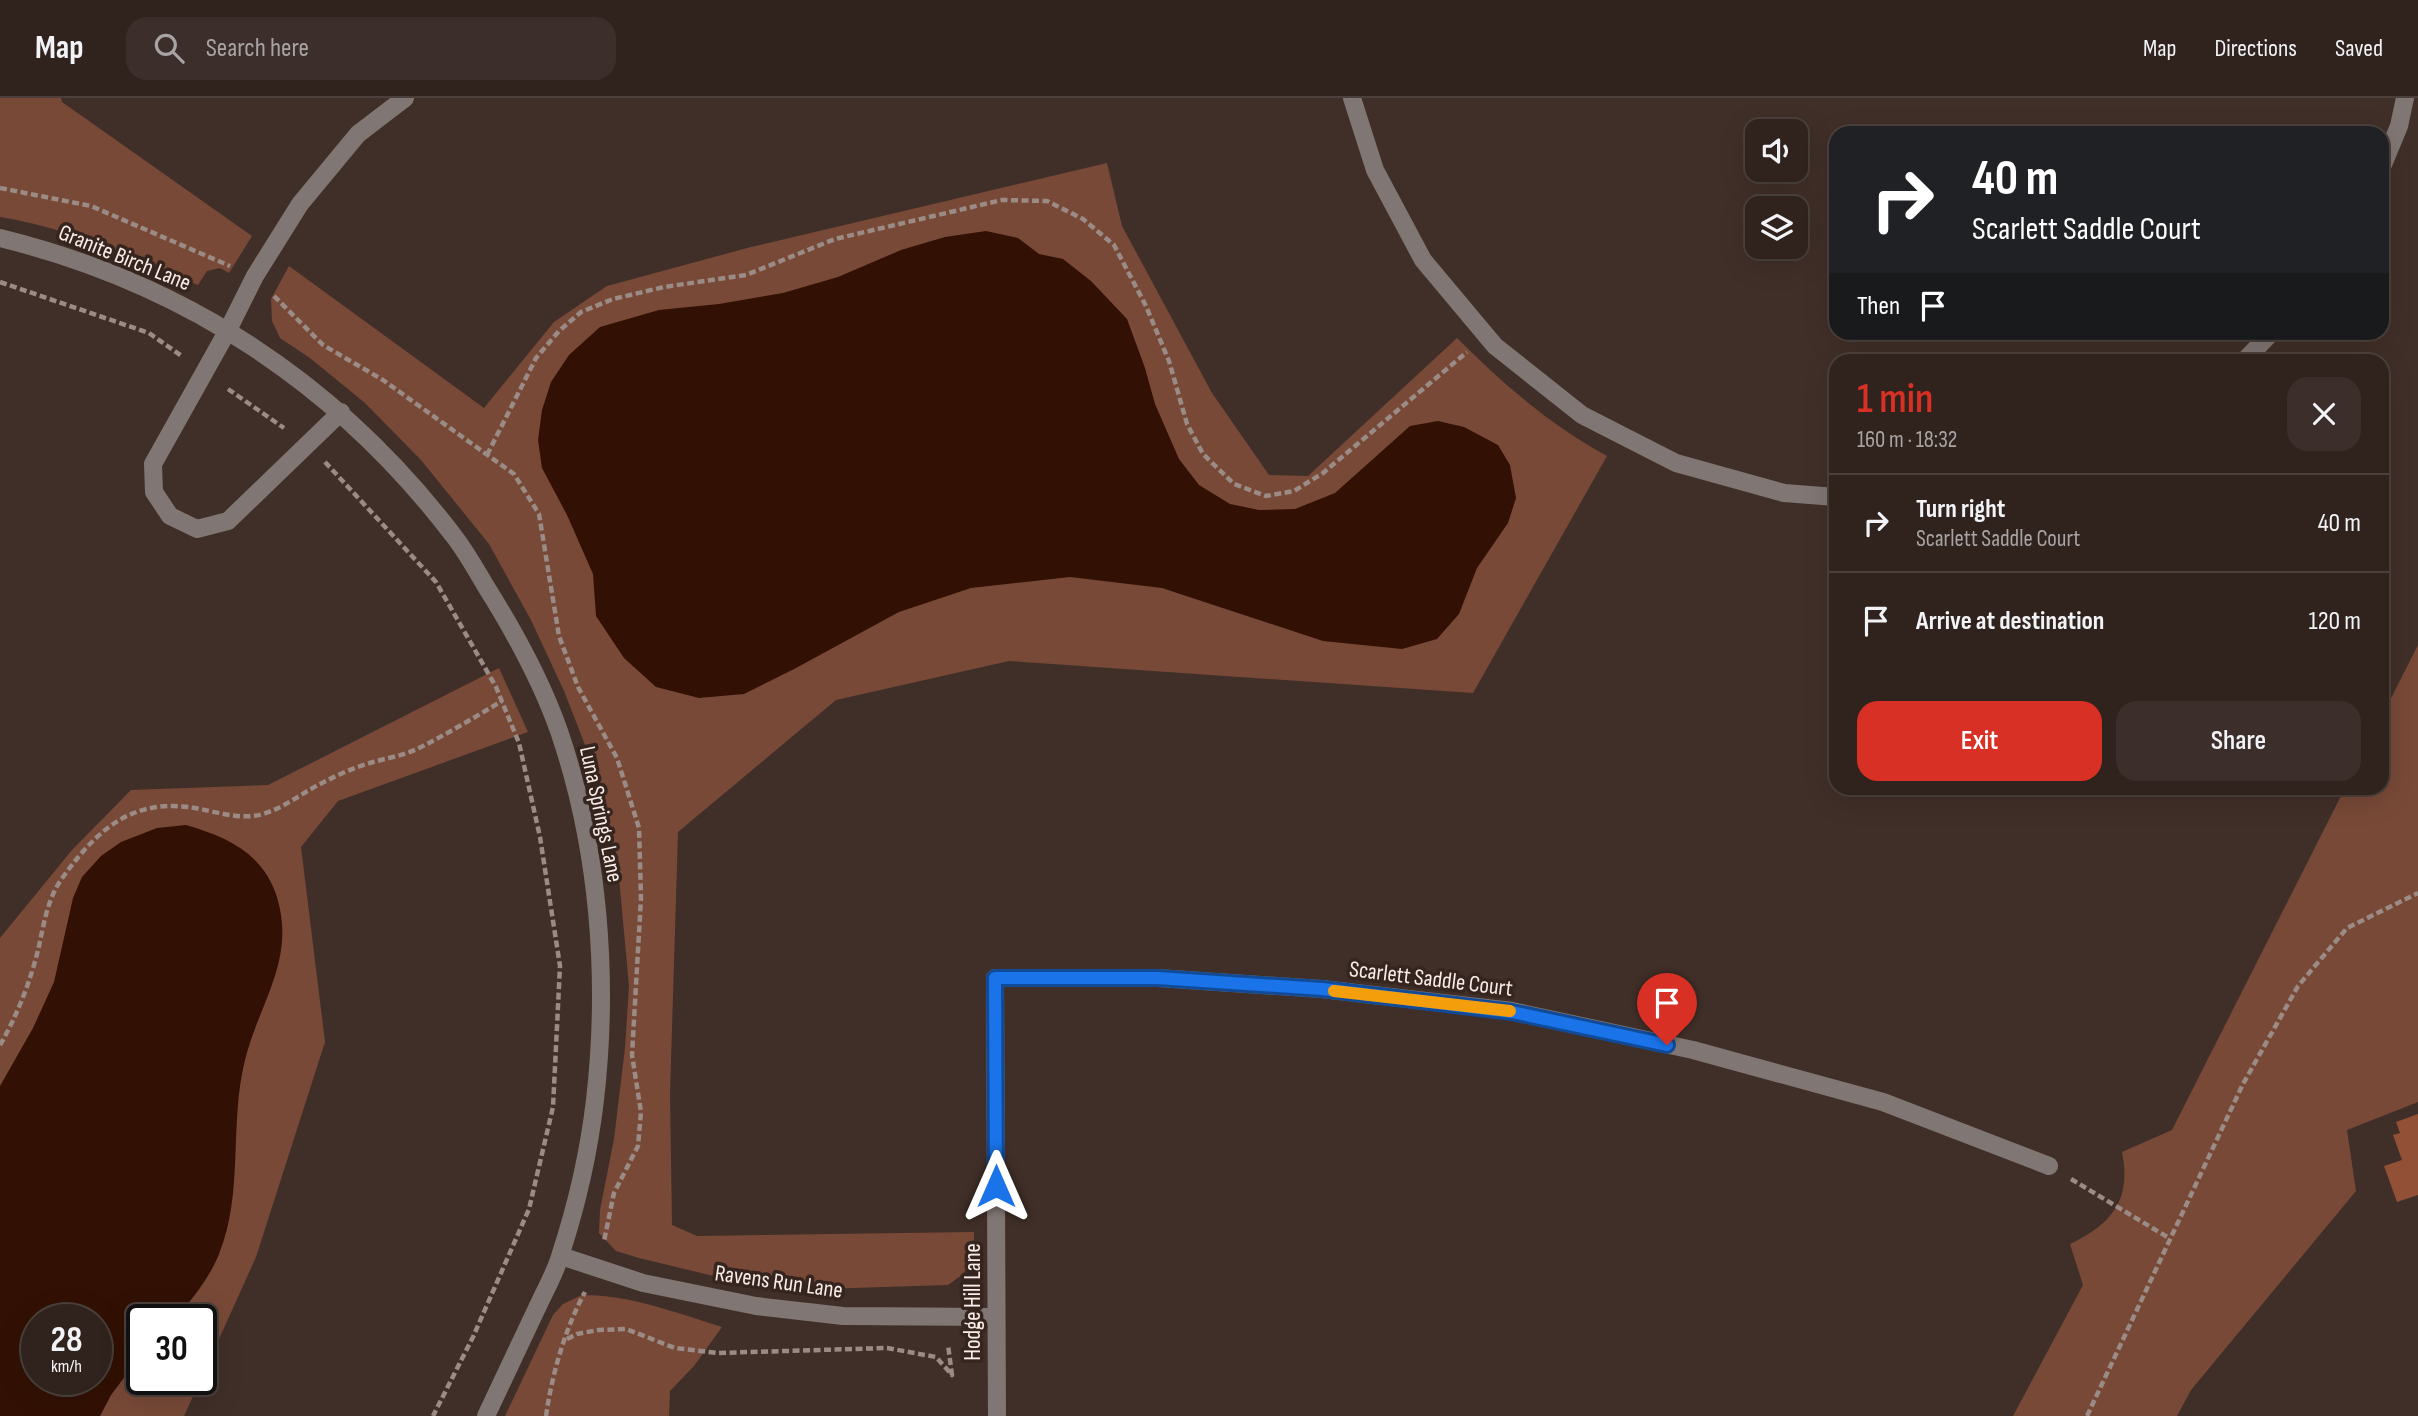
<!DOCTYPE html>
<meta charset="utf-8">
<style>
body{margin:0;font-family:"Sofia Sans Condensed",sans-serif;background:#3c2f2b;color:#f1f3f6;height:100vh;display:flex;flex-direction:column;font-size:26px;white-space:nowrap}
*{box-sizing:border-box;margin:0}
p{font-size:23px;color:#a8a4a4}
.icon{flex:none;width:38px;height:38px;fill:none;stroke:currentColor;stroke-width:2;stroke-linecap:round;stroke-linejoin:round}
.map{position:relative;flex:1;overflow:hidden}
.details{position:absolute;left:1829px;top:256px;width:560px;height:441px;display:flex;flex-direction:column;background:#30231e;border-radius:21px;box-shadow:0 7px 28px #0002,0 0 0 2px #4b403c}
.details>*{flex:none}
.guide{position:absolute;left:1829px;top:28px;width:560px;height:214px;border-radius:21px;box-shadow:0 7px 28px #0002,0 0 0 2px #4b403c;background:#202124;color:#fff;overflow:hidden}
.fabs{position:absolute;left:1745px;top:21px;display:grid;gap:14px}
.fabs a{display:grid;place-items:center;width:63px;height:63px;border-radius:14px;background:#30231e;box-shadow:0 7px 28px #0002,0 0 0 2px #4b403c;font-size:35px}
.speed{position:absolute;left:21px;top:1206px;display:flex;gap:14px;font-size:35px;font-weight:700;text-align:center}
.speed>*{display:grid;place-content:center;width:91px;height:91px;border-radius:50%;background:#30231e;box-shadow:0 7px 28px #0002,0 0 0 2px #4b403c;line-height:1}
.speed small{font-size:18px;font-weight:400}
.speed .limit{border:4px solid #111;border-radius:10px;background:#fff;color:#111}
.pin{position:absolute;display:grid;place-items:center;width:60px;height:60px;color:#fff;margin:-72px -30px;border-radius:50% 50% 50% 0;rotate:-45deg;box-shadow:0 0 7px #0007}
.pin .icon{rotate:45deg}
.me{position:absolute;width:77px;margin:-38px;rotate:0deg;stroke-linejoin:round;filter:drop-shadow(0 0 5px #0008)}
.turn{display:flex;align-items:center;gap:24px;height:147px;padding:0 28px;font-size:32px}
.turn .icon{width:91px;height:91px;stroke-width:2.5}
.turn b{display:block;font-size:49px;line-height:60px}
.then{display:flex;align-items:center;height:66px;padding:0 28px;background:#0003;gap:14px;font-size:26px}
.round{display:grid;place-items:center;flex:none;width:74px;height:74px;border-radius:21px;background:#3c2f2b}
.head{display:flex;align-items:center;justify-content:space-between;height:119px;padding:0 28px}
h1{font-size:42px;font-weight:600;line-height:52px;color:#d93025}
.action{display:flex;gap:14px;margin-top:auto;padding:14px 28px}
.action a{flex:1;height:80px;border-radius:21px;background:#d93025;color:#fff;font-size:28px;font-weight:600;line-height:80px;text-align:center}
.action a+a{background:#3c2f2b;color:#f1f3f6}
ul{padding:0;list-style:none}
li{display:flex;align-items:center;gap:21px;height:98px;padding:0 28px;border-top:2px solid #4b403c}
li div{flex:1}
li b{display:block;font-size:26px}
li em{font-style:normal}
header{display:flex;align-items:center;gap:42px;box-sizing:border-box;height:98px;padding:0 35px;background:#30231e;border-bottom:2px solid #4b403c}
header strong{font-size:33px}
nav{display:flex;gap:38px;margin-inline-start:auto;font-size:24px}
.search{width:490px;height:63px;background:#3c2f2b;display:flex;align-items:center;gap:18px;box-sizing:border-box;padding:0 24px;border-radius:21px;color:#a8a4a4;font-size:26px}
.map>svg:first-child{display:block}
.green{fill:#784937;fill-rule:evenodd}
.water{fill:#321104;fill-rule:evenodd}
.building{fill:#925036}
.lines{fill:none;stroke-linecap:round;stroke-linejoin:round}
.path{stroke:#9a8b86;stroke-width:4.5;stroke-dasharray:7 3.5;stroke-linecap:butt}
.minor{stroke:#807673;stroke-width:18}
.route-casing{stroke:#114b97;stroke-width:18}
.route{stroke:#1a73e8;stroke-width:12}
.slow{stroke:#f59e0b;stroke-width:12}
.labels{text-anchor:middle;stroke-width:7;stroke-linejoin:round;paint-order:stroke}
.street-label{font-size:23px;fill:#f9ede9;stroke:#36251f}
</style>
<header>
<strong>Map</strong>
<div class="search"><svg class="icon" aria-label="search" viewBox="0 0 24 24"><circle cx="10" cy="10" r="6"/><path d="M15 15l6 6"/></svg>Search here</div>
<nav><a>Map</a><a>Directions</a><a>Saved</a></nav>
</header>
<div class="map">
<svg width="2418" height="1318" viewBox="0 0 2418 1318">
<rect width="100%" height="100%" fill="#402f28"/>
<!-- green -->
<g class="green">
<path d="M 0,0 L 61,0 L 62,4 L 252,138 L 229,175 L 220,170 L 207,173 L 198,187 C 134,160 70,130 0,119 Z"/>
<path d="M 1107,65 L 1122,128 L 1212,295 L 1269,377 L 1308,378 L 1457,240 C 1503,286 1550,327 1607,358 L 1473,595 L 1009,563 L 836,602 L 678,734 L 670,995 L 672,1127 L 697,1138 L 974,1134 C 974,1163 972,1171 948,1187 L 820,1191 L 755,1188 L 639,1160 L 616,1153 L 599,1135 L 600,1112 L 614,1041 L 625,950 L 629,888 L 617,758 L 596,675 L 564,593 L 531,522 L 489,446 L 421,362 L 365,305 L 310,260 L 280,240 L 272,223 L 271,201 L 289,168 L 484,310 L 554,224 L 607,188 L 751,149 Z"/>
<path d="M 2418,547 L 2418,1004 L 2347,1032 L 2356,1093 L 2191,1292 L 2177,1318 L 2013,1318 L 2083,1187 L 2070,1146 C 2111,1126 2132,1103 2122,1054 L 2172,1032 L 2345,690 L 2382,690 L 2382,618 Z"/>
<path d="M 499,570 L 528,634 L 338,703 L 301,749 L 325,944 L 256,1159 L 201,1281 L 201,1222 L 142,1222 L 142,1281 L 201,1281 L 184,1318 L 0,1318 L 0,840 L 72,752 L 131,692 L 268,687 ZM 37,1222 L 96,1222 L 96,1281 L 37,1281 Z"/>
<path d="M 582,1197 C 632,1197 676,1215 722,1229 L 694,1268 L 670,1293 L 669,1318 L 505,1318 L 553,1217 L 563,1206 Z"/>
</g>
<!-- water -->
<g class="water">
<path d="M 986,133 L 1018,140 L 1039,156 L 1063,161 L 1091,183 L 1127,221 L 1145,270 L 1155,306 L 1179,361 L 1199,387 L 1230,406 L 1259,412 L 1295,411 L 1335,395 L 1410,328 L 1438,323 L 1464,329 L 1498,347 L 1510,367 L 1516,400 L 1508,425 L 1477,470 L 1459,516 L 1437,541 L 1402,551 L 1323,543 L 1162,490 L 1070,479 L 971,490 L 899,514 L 796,570 L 744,596 L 699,600 L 656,589 L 624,560 L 596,518 L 593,476 L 567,417 L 542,370 L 538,342 L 542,312 L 551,284 L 569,257 L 600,229 L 659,212 L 719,206 L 783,195 L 838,179 L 901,152 L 945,139 Z"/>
<path d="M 186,727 C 227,739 263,755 277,799 C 296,862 259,905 245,962 C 229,1025 244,1095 219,1156 C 209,1181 192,1201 175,1221 L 142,1222 L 142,1256 L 111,1297 L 100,1318 L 0,1318 L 0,988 L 33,930 L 54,884 L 73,800 L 82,779 L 101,758 L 121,744 L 157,730 ZM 37,1222 L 96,1222 L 96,1281 L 37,1281 Z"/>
</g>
<!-- building -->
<path class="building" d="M 2418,1016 L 2418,1097 L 2397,1104 L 2384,1068 L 2402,1062 L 2393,1037 L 2400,1035 L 2396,1024 Z"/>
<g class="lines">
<!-- path -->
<g class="path">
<path d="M 0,90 L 91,108 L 230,168"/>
<path d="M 0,184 L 149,235 L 183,259"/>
<path d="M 274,198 L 323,247 L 383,282 L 514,376 L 539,416 L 559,538 L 578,589 L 617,660 L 639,730 L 641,800 L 632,957 L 641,1014 L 638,1048 L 614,1095 L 604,1143"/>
<path d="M 228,291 L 284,330"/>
<path d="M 487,357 L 536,260 L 559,233 L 581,214 L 613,201 L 664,189 L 746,177 L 835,141 L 1002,102 L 1047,103 L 1083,121 L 1114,147 L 1146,208 L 1169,263 L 1187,326 L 1203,356 L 1234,386 L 1266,398 L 1294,393 L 1323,375 L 1467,254"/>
<path d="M 325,364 L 436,484 L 496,589 L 519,645 L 540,739 L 560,868 L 553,1009 L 529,1111 L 473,1239 L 433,1318"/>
<path d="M 0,947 C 17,918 31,882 39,848 C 44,825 48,799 63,779 C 99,729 135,698 200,711 C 220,715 242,722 263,716 C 286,709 303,694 324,684 C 339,676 356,669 373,664 C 388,660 405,657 419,650 C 447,636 475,619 502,603"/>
<path d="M 2071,1081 L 2169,1140"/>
<path d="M 567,1241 L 577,1236 L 598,1232 L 626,1231 L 675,1250 L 717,1255 L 887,1250 L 936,1259 L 952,1277 L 948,1247"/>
<path d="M 546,1318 C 552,1276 565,1231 585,1194"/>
<path d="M 2087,1318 L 2243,986 L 2298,888 L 2347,830 L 2418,795"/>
</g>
<!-- minor -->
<g class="minor">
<path d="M 1352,0 L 1375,72 L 1423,162 L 1495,248 L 1582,317 L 1676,365 L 1784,395 L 1836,399"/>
<path d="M 2382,69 L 2399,28 L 2405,0"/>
<path d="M 0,140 C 184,185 338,286 453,437 C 465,452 475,470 485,487 C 514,533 541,582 559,633 C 599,750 609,880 595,1002 C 589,1053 577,1106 561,1155 C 556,1174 545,1192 537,1210 C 520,1246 503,1282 486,1318"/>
<path d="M 2245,262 L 2272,234"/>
<path d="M 341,314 L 228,423 L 197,431 L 170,418 L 154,394 L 153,366 L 228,232 L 255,178 L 300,106 L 358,36 L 405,0"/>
<path d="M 561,1158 L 643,1185 L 756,1208 L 843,1218 L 996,1219"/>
<path d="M 997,1318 L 995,880 L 1158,880 L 1322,891 L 1512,913 L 1693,952 L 1883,1004 L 2049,1068"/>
</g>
</g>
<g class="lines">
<defs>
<path id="route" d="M 996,1088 L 995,880 L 1158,880 L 1322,891 L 1512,914 L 1667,947"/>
</defs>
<!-- route casing -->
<use href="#route" class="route-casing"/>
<!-- route -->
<use href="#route" class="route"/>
<!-- slow -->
<path class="slow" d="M 1334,893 L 1510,913"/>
</g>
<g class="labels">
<!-- street labels -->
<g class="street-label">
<text transform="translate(125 159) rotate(22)" y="8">Granite Birch Lane</text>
<text transform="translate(602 716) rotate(78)" y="8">Luna Springs Lane</text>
<text transform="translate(1431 880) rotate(7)" y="8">Scarlett Saddle Court</text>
<text transform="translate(779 1183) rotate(8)" y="8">Ravens Run Lane</text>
<text transform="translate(972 1204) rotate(-90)" y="8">Hodge Hill Lane</text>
</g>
</g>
</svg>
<div class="fabs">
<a><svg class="icon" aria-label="sound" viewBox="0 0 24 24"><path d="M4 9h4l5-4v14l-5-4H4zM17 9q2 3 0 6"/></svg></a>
<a><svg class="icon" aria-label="layers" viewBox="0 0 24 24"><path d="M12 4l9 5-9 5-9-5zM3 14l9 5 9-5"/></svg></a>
</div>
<div class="speed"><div>28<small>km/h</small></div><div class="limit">30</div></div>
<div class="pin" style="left:1667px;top:947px;background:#d93025"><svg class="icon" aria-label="arrive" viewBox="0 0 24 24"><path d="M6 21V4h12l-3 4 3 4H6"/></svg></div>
<svg class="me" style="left:996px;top:1088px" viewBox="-20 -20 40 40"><path d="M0-17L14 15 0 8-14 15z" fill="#1a73e8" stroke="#fff" stroke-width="4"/></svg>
<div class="guide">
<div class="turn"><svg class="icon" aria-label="right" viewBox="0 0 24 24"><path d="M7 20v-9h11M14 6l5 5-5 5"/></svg><div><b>40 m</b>Scarlett Saddle Court</div></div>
<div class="then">Then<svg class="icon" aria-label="arrive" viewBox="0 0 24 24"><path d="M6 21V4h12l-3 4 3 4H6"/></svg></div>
</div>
<section class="details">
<div class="head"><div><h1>1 min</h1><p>160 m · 18:32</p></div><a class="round"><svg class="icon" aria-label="close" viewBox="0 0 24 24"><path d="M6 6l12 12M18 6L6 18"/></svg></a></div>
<ul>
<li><svg class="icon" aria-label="right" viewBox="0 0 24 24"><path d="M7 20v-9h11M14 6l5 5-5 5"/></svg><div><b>Turn right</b><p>Scarlett Saddle Court</p></div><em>40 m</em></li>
<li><svg class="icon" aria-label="arrive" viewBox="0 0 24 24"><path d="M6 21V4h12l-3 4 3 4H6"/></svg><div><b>Arrive at destination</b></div><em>120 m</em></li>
</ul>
<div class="action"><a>Exit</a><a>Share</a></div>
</section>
</div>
